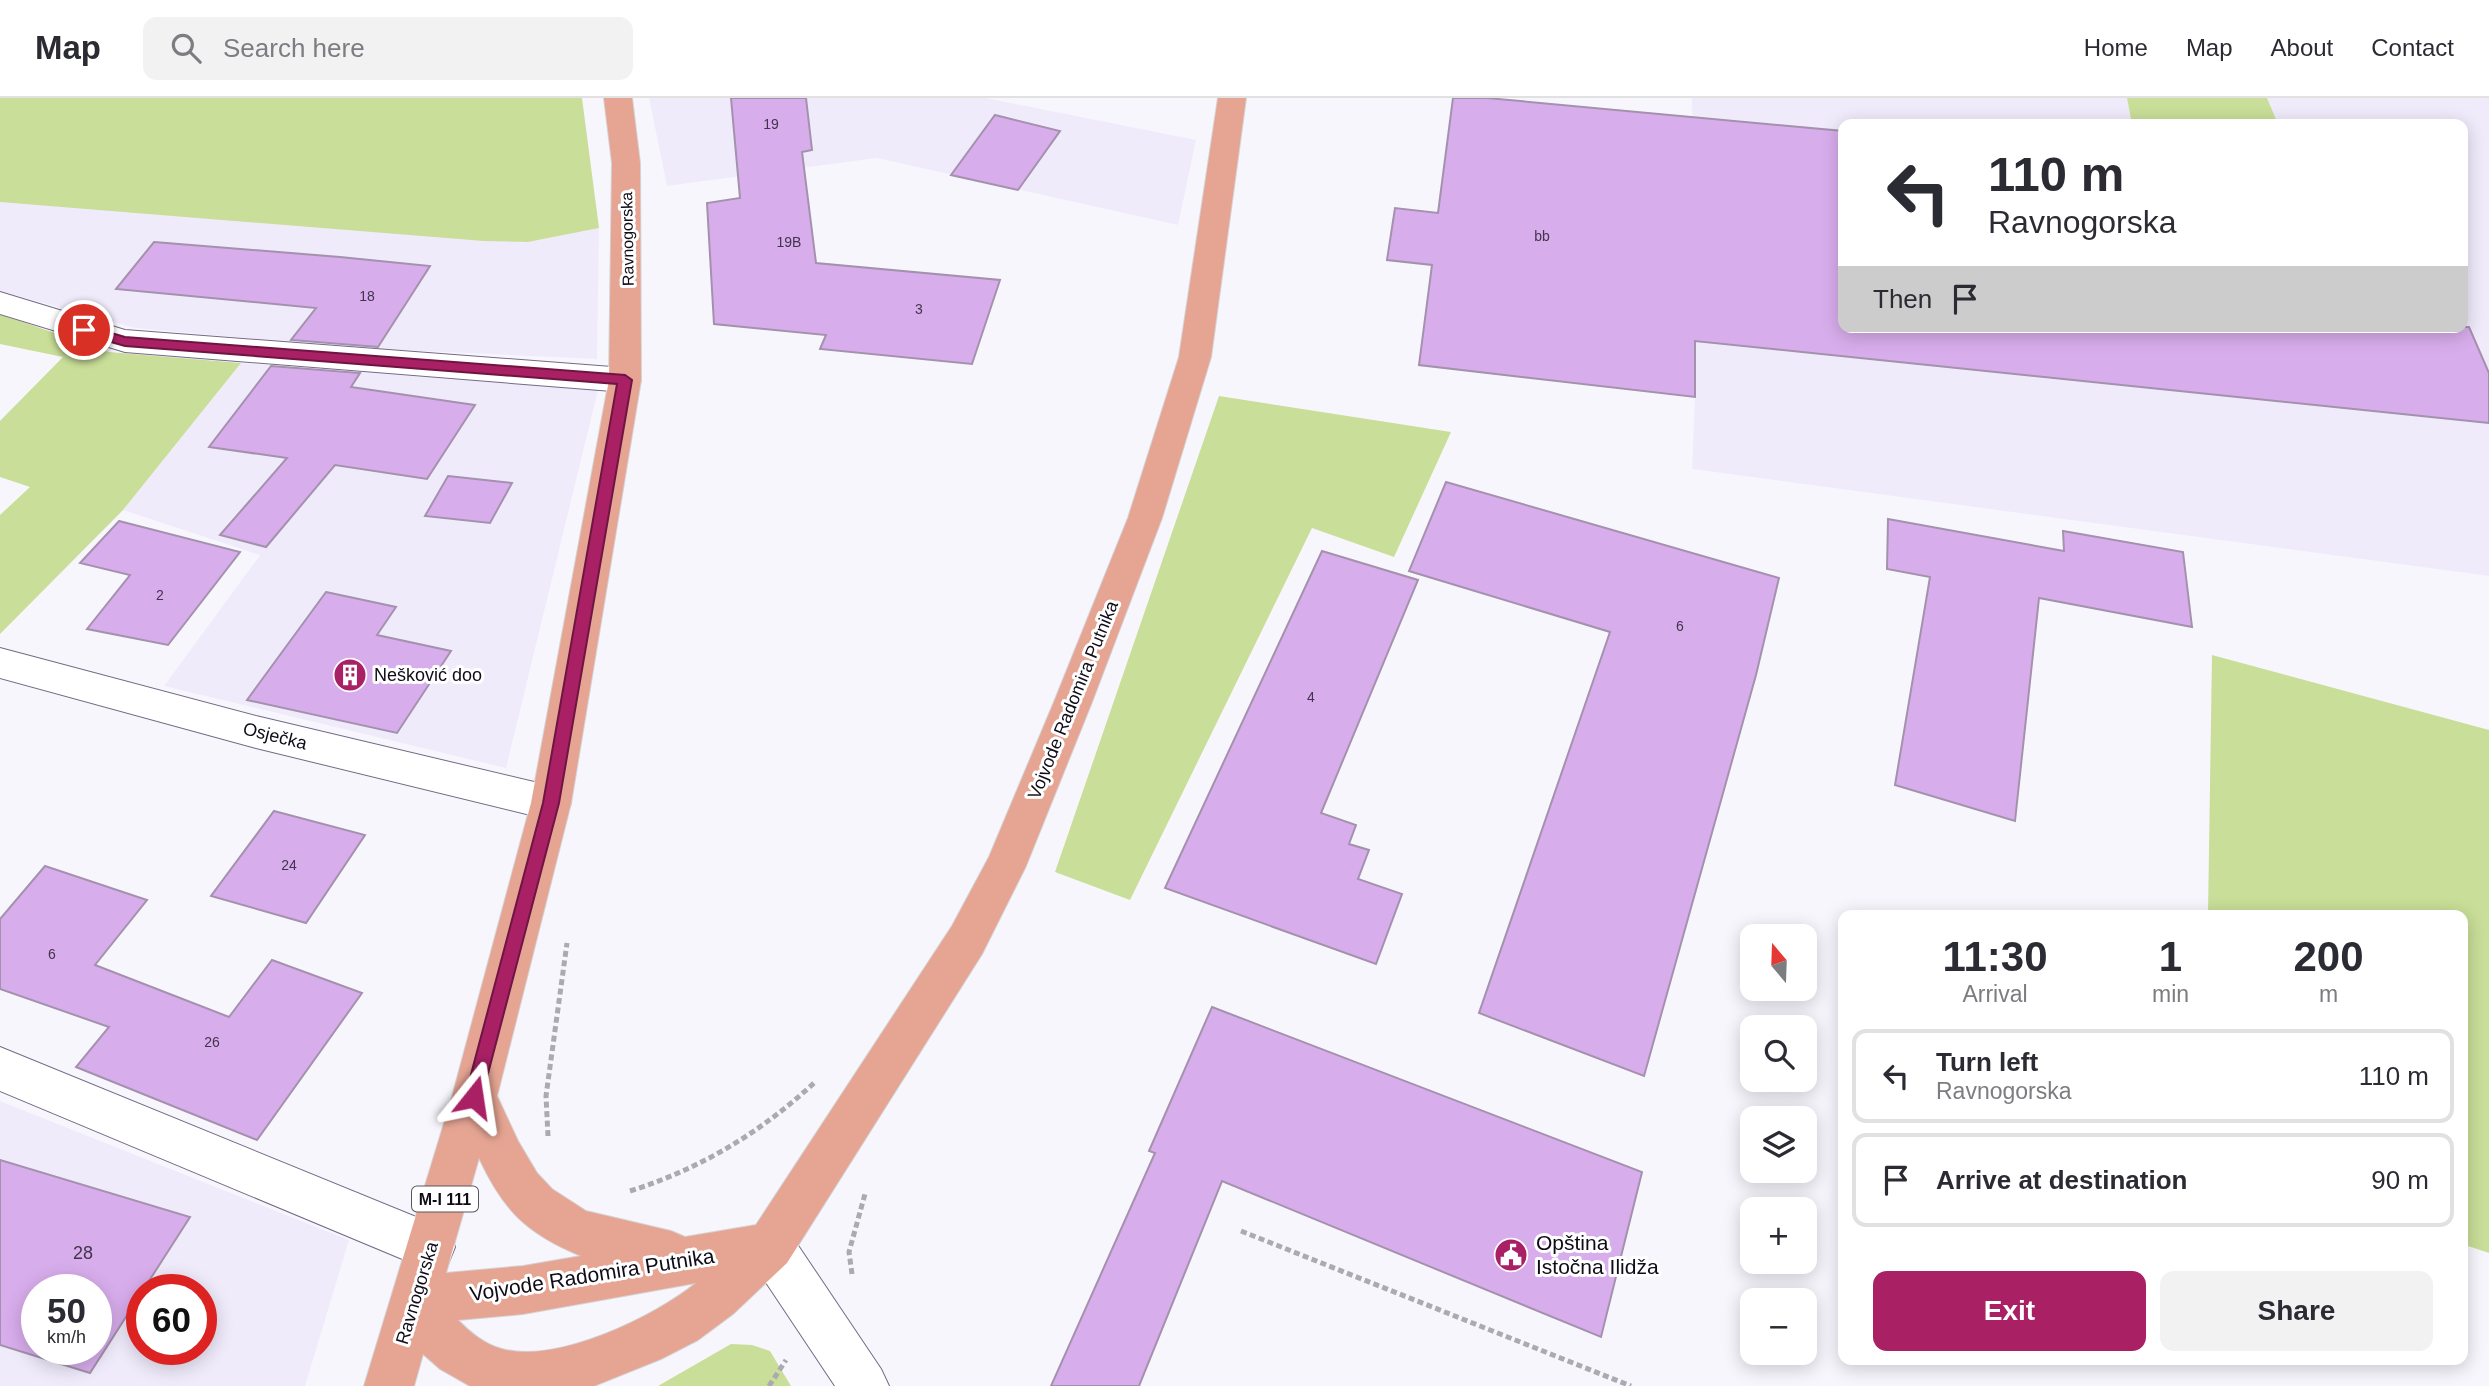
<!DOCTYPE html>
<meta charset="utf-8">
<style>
body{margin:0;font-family:Helvetica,sans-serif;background:#f2f2f3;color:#2b2b33;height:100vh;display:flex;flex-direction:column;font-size:26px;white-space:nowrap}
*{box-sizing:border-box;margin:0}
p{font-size:23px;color:#7c7c81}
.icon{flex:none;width:38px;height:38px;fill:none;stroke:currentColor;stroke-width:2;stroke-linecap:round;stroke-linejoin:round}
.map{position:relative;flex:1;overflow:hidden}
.drawer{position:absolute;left:1838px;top:812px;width:630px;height:455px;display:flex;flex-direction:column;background:#fff;border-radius:14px;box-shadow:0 4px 18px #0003}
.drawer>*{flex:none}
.banner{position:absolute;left:1838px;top:21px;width:630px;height:214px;border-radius:14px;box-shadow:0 4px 18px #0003;background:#fff;color:#2b2b33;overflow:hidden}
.needle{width:46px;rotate:341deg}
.controls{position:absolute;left:1740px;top:826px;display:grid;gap:14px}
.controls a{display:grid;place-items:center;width:77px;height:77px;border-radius:14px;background:#fff;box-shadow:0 4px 18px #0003;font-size:35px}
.speed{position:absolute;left:21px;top:1176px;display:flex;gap:14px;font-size:35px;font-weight:700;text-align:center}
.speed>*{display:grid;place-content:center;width:91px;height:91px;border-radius:50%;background:#fff;box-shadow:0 4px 18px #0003;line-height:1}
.speed small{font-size:18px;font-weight:400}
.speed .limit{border:10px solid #d22;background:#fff;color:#111}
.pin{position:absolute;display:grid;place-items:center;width:60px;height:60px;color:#fff;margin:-30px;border:4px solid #fff;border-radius:50%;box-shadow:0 2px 7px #0007}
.me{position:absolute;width:77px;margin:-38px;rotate:15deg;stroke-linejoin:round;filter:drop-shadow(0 0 5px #0008)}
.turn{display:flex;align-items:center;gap:24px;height:147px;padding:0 35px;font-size:32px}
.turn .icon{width:91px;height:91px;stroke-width:2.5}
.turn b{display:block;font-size:49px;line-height:60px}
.then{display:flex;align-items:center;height:66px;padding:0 35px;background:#0003;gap:14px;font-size:26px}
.eta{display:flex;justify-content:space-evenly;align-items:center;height:119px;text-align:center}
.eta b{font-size:42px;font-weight:700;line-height:49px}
.button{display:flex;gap:14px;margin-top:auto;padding:14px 35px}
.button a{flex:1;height:80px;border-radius:14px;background:#a92065;color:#fff;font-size:28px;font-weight:700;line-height:80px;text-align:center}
.button a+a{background:#f2f2f3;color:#2b2b33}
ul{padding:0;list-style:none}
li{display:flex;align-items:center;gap:21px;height:94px;margin:0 14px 10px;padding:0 21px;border:4px solid #e1e1e2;border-radius:14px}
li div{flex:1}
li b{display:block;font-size:26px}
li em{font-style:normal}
header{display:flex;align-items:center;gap:42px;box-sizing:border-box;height:98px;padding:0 35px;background:#fff;border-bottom:2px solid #e1e1e2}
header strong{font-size:33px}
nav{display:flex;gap:38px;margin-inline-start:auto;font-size:24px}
.search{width:490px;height:63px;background:#f2f2f3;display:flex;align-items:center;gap:18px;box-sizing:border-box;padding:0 24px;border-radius:14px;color:#7c7c81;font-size:26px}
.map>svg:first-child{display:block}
.built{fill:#f0ebfb;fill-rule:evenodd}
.green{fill:#c9de98}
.building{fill:#d8adec;stroke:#a491ad;stroke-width:2;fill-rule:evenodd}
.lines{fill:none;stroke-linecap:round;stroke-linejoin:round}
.minor-casing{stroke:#746a86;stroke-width:2}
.major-casing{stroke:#d4d3d5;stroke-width:2}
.path{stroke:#aba9b1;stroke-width:5;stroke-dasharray:6 3.5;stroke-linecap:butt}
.minor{fill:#fff;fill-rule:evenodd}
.major{fill:#e6a593;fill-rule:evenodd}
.route{fill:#a92065;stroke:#6e1542;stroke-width:2}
.labels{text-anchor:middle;stroke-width:6;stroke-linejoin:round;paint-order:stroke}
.number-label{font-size:14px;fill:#42344c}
.far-street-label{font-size:16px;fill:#100c17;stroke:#fff}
.shield{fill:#fff;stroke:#58555d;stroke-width:2}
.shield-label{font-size:16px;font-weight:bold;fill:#100c17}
.poi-label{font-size:18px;fill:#100c17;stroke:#fff;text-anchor:start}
.street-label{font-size:18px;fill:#100c17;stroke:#fff}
.near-number-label{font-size:18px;fill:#42344c}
.near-poi-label{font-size:21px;fill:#100c17;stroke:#fff;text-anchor:start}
.near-street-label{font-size:21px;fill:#100c17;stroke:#fff}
</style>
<header>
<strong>Map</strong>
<div class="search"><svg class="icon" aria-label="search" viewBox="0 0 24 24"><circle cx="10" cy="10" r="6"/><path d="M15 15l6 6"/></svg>Search here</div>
<nav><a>Home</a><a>Map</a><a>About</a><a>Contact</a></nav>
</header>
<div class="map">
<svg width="2489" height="1288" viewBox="0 0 2489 1288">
<rect width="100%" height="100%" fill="#f8f6fd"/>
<!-- built -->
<g class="built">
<path d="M 649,0 L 986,0 L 1196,42 L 1178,127 L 877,60 L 667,88 Z"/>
<path d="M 1692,0 L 2127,0 L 2132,26 L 1843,26 L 1843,229 L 2462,229 L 2462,26 L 2278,26 L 2267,0 L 2489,0 L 2489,478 L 1692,371 L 1695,299 Z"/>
<path d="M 0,104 L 528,144 L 599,130 L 597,261 L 357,250 L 135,230 L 0,193 Z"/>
<path d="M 241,265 L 598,292 L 506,670 L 164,588 L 260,457 L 123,412 Z"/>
<path d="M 0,1003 L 349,1142 L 305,1288 L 0,1288 ZM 37,1192 L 96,1192 L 96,1251 L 37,1251 ZM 142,1192 L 201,1192 L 201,1251 L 142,1251 Z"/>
</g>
<!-- green -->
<g class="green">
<path d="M 0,0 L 582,0 L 599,130 L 528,144 L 484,143 L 0,104 Z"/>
<path d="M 2127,0 L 2267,0 L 2278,26 L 2132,26 Z"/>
<path d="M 0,216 L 109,254 L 241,265 L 123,412 L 0,536 L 0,417 L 30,389 L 0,379 L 0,323 L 63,259 L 0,246 Z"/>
<path d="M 1219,298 L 1451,334 L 1394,459 L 1312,430 L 1130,802 L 1055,774 Z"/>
<path d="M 2212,557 L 2489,632 L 2489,1155 L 2462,1146 L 2462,817 L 2208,817 Z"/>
<path d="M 731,1246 L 752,1247 L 770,1253 L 791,1288 L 658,1288 Z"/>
</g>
<!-- building -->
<g class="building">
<path d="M 731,0 L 806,0 L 812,52 L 802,54 L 816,165 L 1000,182 L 972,266 L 820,251 L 826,237 L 714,226 L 707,105 L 740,100 Z"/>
<path d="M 1453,0 L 1487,0 L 1843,33 L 1843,229 L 2469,229 L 2489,275 L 2489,325 L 1695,243 L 1695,299 L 1419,267 L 1432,167 L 1387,162 L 1395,110 L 1438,115 Z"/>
<path d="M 995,17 L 1060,33 L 1018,92 L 951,77 Z"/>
<path d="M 154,144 L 340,159 L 430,168 L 378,249 L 291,242 L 316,210 L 116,191 Z"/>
<path d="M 271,268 L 360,275 L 351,289 L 475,307 L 427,381 L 335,367 L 266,449 L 220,437 L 287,360 L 209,349 Z"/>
<path d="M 448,378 L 512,385 L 490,425 L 425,418 Z"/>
<path d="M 1446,384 L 1779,480 L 1756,577 L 1644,978 L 1479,915 L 1610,534 L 1409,473 Z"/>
<path d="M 1888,421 L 2064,453 L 2063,433 L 2183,454 L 2192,529 L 2039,500 L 2015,723 L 1895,687 L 1930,479 L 1887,471 Z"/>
<path d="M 119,423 L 240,454 L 168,547 L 87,531 L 130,477 L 80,465 Z"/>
<path d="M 1322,453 L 1418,482 L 1321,715 L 1356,727 L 1349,746 L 1369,752 L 1358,781 L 1402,796 L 1376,866 L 1165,790 Z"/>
<path d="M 326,494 L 396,509 L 377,537 L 451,553 L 397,635 L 247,602 Z"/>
<path d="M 274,713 L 365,737 L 306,825 L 211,798 Z"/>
<path d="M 45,768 L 147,802 L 95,867 L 229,919 L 272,862 L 362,895 L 257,1042 L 76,969 L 109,929 L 0,891 L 0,821 Z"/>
<path d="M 1212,909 L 1642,1074 L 1601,1239 L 1222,1083 L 1139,1288 L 1051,1288 L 1155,1055 L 1149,1053 Z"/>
<path d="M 0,1062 L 190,1119 L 90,1275 L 0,1247 ZM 37,1192 L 96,1192 L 96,1251 L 37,1251 Z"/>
</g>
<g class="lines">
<defs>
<g id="minor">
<path d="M 0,194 L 125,232 L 625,270 L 636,274 L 641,282 L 636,290 L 625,294 L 125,254 L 0,216 Z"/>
<path d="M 0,550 L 256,618 L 551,688 L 565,693 L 571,705 L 565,717 L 551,722 L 256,650 L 0,580 Z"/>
<path d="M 0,949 L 448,1132 L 455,1149 L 448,1166 L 431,1173 L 0,993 Z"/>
<path d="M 770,1124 L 787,1131 L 881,1271 L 889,1288 L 835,1288 L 753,1165 L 746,1148 L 753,1131 Z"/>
</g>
<path id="major" d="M 604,0 L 632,0 L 640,65 L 641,282 L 571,705 L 497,998 L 518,1043 L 537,1075 L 552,1091 L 586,1113 L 671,1133 L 685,1139 L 756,1127 L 952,828 L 989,759 L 1054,604 L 1128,420 L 1179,259 L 1218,0 L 1246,0 L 1211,259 L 1162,420 L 1092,604 L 1026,768 L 982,856 L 787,1165 L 733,1216 L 698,1242 L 661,1261 L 594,1288 L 470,1288 L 440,1271 L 423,1256 L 414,1288 L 364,1288 L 452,999 L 531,705 L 609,282 L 612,65 ZM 479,1060 C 504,1113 526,1135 581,1158 L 523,1168 L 446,1175 ZM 696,1185 C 654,1219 557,1266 502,1251 C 486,1247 469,1234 458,1222 L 523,1216 Z"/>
</defs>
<!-- minor casing -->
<use href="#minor" class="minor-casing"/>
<!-- major casing -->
<use href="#major" class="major-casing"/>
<!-- path -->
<g class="path">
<path d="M 548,1038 L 546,998 L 567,845"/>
<path d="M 630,1093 C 700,1071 760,1035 814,985"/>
<path d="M 1241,1133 L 1631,1288"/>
<path d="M 852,1176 L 849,1154 L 865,1096"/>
<path d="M 769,1288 L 786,1262"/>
</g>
<!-- minor -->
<use href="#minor" class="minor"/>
<!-- major -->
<use href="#major" class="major"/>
</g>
<!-- route -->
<path class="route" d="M 84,227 L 125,239 L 625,277 L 632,282 L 559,705 L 480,1006 L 474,1008 L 467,1006 L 465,999 L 543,705 L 617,286 L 125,248 L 79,235 L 79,228 Z"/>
<!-- icons -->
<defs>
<symbol id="building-disc" viewBox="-11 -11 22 22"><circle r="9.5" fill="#a92065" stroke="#fff"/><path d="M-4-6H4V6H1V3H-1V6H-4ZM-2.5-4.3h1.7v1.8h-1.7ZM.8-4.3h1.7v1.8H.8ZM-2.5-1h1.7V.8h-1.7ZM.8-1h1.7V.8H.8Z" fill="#fff"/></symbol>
<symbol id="civic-disc" viewBox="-11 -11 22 22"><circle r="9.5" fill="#a92065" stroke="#fff"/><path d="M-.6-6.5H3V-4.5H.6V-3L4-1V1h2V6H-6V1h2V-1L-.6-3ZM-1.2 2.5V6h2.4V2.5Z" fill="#fff"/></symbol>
</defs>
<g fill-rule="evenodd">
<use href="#building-disc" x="331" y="558" width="38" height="38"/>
<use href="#civic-disc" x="1492" y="1138" width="38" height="38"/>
</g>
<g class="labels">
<!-- number labels -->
<g class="number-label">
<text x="771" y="31">19</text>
<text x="1542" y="143">bb</text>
<text x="789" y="149">19B</text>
<text x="367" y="203">18</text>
<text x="919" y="216">3</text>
<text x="160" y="502">2</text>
<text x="1680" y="533">6</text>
<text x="1311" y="604">4</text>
<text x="289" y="772">24</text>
<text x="52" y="861">6</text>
<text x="212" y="949">26</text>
</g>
<!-- far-street labels -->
<g class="far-street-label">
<text transform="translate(627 141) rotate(-91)" y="6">Ravnogorska</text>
</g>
<!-- shield labels -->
<rect class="shield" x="412" y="1088.5" width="66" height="25" rx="5"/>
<g class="shield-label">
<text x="445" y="1107">M-I 111</text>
</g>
<!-- poi labels -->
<g class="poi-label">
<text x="374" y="583">Nešković doo</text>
</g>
<!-- street labels -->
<g class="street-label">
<text transform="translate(1073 602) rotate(-68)" y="6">Vojvode Radomira Putnika</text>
<text transform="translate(275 638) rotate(14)" y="6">Osječka</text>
<text transform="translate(417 1195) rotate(-73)" y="6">Ravnogorska</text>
</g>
<!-- near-number labels -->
<g class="near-number-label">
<text x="83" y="1161">28</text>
</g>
<!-- near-poi labels -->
<g class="near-poi-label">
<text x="1536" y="1152">Opština<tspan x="1536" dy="24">Istočna Ilidža</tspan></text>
</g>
<!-- near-street labels -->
<g class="near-street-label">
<text transform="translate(592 1177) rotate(-9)" y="7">Vojvode Radomira Putnika</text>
</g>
</g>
</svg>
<div class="controls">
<a><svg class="needle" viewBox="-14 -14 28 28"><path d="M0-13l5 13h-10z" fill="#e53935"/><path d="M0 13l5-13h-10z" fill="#7c7c81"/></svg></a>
<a><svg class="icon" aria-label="search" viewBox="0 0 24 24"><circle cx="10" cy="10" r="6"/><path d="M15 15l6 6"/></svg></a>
<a><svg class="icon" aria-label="layers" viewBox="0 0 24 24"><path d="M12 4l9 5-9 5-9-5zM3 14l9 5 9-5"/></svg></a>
<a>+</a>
<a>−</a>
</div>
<div class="speed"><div>50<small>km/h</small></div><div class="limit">60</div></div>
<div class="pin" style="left:84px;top:232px;background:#d93025"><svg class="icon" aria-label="arrive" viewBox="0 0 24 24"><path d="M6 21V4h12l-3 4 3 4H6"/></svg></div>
<svg class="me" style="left:474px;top:999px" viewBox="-20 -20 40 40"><path d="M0-17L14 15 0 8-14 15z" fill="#a92065" stroke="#fff" stroke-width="4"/></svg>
<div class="banner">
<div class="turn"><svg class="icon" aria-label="left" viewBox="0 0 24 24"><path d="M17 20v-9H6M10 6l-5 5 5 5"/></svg><div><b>110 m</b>Ravnogorska</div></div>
<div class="then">Then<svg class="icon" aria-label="arrive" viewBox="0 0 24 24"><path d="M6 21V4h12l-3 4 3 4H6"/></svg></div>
</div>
<section class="drawer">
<div class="eta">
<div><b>11:30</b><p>Arrival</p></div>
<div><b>1</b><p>min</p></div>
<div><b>200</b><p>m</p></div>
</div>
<ul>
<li><svg class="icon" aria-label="left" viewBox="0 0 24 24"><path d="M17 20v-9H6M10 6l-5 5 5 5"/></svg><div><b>Turn left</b><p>Ravnogorska</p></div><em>110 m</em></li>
<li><svg class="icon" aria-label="arrive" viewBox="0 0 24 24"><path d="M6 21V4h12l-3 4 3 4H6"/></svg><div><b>Arrive at destination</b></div><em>90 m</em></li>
</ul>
<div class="button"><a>Exit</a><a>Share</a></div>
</section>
</div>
